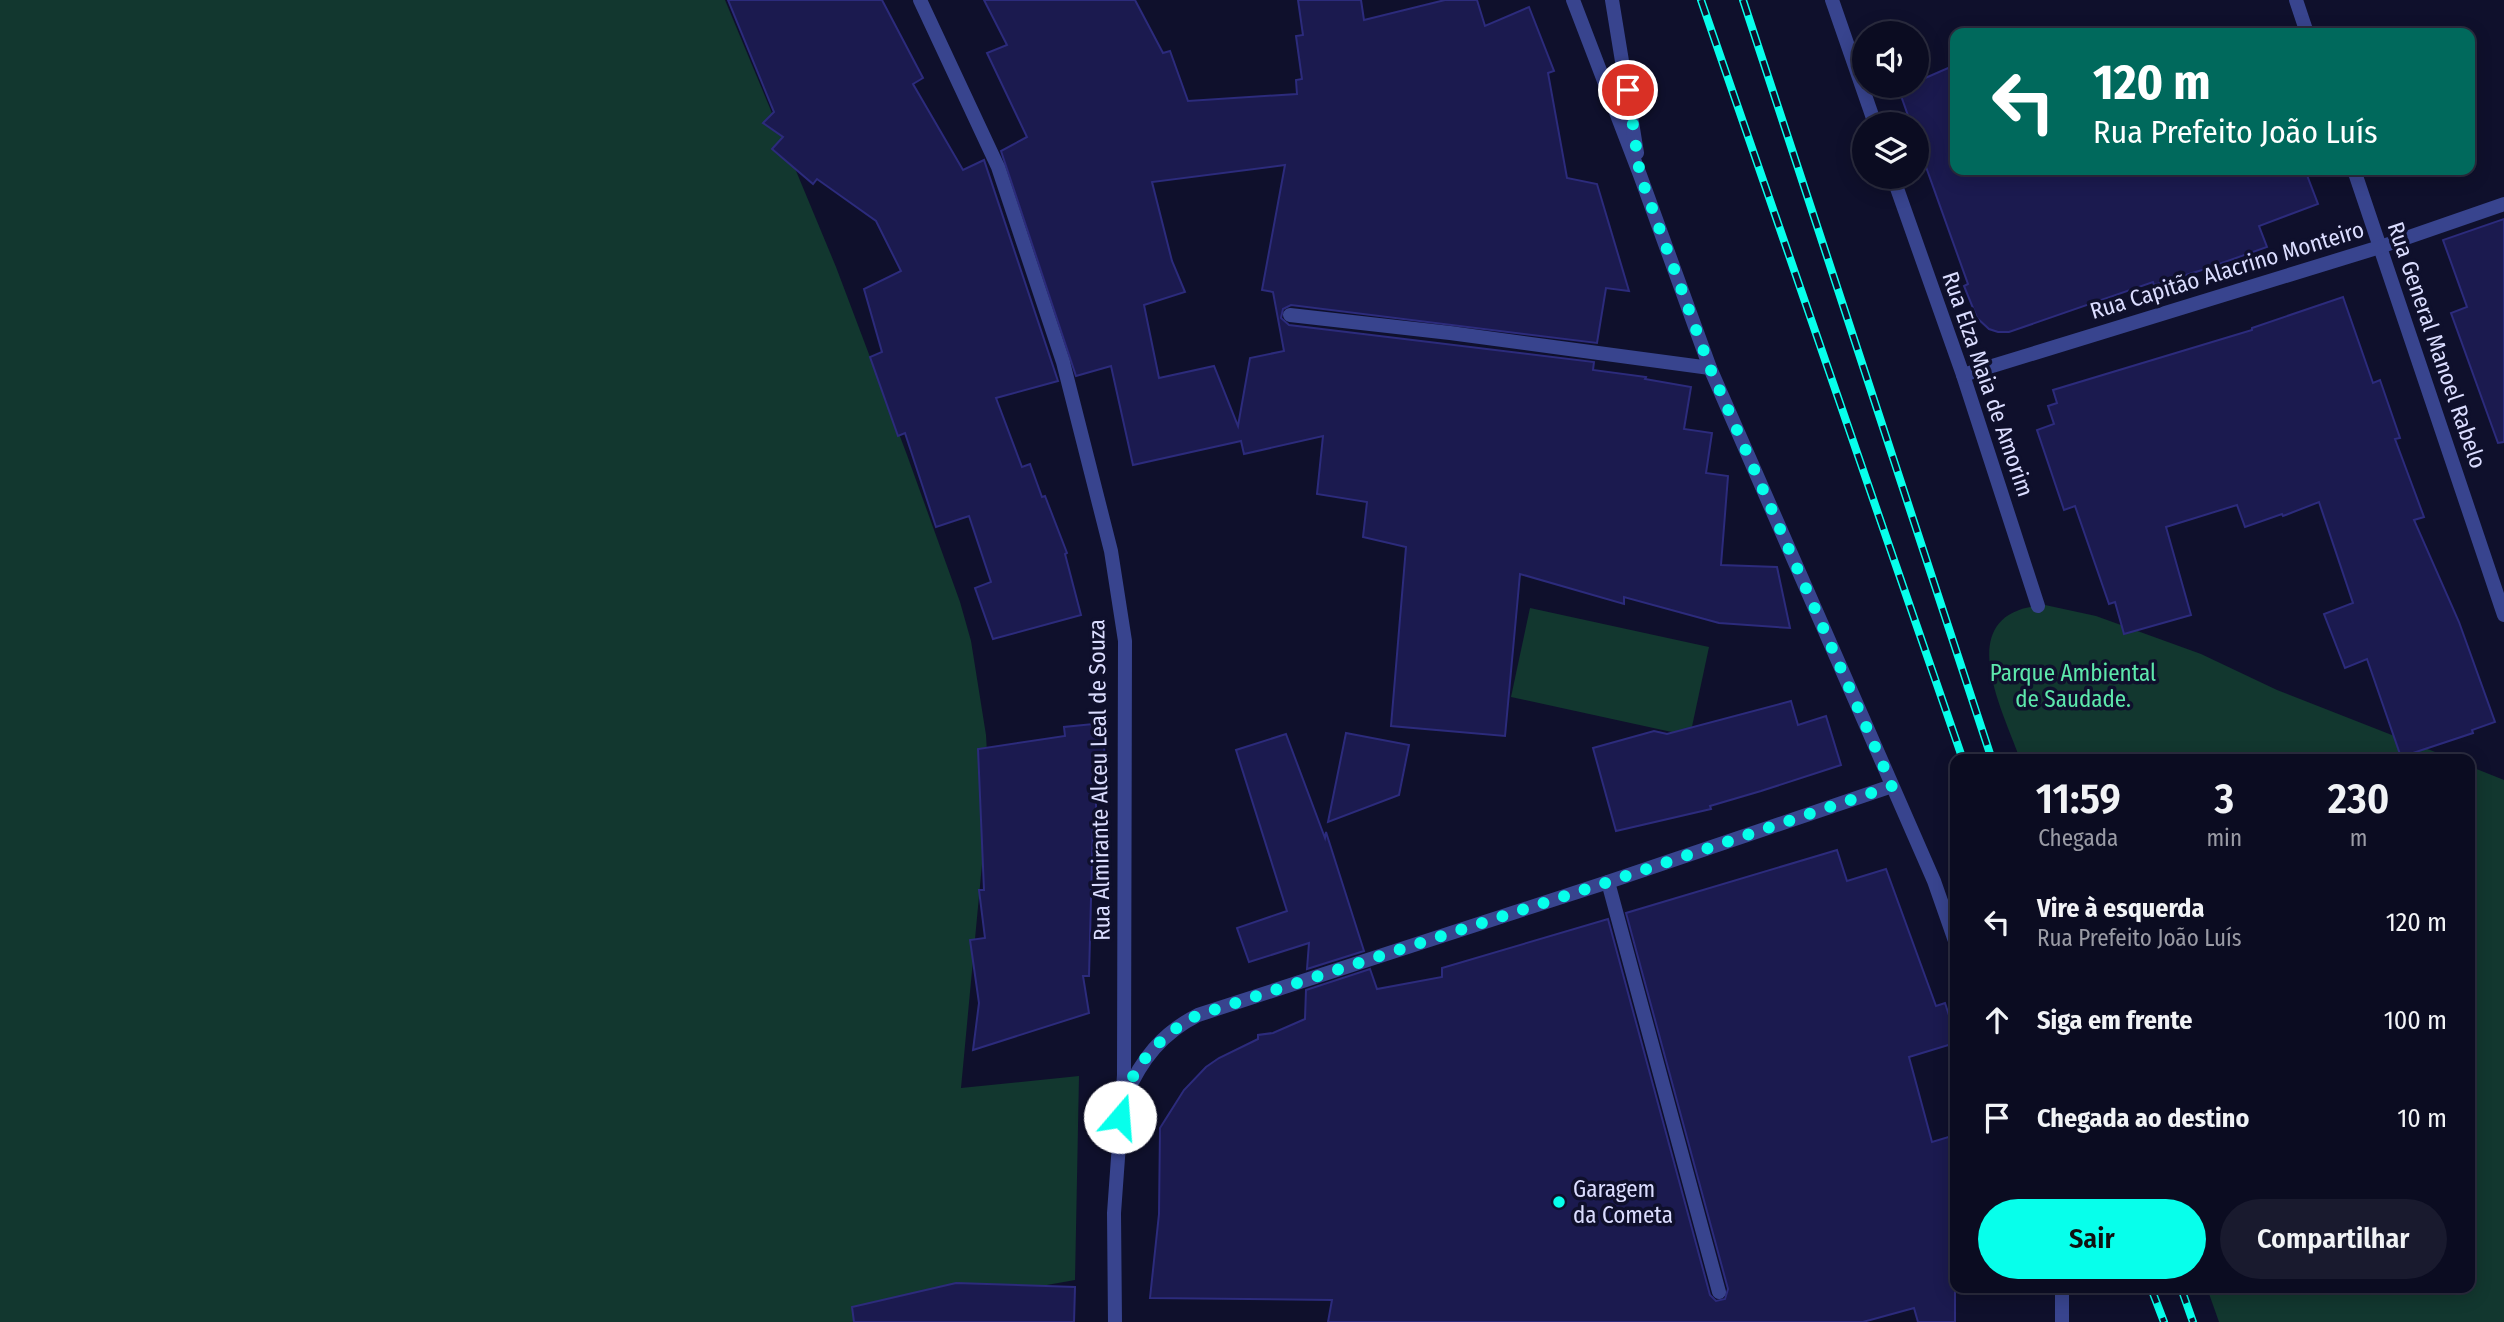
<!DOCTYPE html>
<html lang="pt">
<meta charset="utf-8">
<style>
body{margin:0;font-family:"Fira Sans Condensed",sans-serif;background:#191a2e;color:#f1f3f6;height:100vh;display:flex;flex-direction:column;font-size:26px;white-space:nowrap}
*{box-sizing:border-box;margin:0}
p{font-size:23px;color:#9a9ba5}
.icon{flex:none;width:38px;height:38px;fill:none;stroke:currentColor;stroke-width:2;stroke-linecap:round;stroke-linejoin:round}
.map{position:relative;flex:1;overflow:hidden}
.side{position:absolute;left:1950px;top:754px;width:525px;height:539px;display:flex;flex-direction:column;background:#0b0c21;border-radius:14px;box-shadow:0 4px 18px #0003,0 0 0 2px #2b2c3f}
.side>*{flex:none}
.banner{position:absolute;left:1950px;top:28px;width:525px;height:147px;border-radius:14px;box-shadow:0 4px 18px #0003,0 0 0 2px #2b2c3f;background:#00695c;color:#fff;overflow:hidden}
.controls{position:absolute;left:1852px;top:21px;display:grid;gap:14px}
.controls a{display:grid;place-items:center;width:77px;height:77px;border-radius:50%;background:#0b0c21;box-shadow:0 4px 18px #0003,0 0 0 2px #2b2c3f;font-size:35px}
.pin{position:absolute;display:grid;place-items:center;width:60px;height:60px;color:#fff;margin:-30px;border:4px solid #fff;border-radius:50%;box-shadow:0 2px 7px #0007}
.me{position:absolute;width:77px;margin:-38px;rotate:18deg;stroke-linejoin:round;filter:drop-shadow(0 0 5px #0008)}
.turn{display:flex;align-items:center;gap:24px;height:147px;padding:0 28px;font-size:32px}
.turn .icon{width:91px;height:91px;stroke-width:2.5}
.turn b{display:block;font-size:49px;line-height:60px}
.eta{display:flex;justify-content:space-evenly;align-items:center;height:119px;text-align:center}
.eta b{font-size:42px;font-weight:600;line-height:49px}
.button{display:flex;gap:14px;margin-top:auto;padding:14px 28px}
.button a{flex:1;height:80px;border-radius:42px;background:#07ffeb;color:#111;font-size:28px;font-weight:600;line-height:80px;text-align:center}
.button a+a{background:#191a2e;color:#f1f3f6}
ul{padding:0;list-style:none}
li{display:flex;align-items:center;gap:21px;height:98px;padding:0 28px}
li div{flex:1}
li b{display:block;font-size:26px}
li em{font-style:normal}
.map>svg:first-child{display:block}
.green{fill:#12372f}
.building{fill:#1b1a4f;stroke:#2c2b7c;stroke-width:2;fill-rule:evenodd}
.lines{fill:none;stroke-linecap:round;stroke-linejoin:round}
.service{stroke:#38448e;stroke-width:14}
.minor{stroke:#38448e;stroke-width:14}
.rail-casing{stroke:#07ffeb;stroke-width:8}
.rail{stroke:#0f102c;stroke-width:5;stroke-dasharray:16;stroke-linecap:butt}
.route{stroke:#07ffeb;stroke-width:12;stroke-dasharray:0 21.6}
.poi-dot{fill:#07ffeb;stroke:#0f102c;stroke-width:2.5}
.labels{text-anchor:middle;stroke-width:7;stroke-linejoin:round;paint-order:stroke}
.street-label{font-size:23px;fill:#dbddff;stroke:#0f102c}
.park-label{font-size:23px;fill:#5de8ac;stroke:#0f102c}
.poi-label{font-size:23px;fill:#dbddff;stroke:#0f102c;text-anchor:start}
</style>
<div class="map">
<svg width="2504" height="1322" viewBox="0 0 2504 1322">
<rect width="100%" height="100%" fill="#0f102c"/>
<!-- green -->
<g class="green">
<path d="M 0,0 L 725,0 L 836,267 L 907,455 L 960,602 L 971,641 L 986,735 L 989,790 L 961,1088 L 1079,1076 L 1075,1280 L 882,1314 L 878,1322 L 0,1322 Z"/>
<path d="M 2045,605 L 2096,616 L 2201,654 L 2277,690 L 2453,759 L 2020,759 C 2001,706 1950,611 2045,605 Z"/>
<path d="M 1530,608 L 1709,647 L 1690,736 L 1511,697 Z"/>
<path d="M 2469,766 L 2504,780 L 2504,1322 L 2219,1322 L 2207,1288 L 2469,1288 Z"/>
</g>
<!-- building -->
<g class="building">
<path d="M 728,0 L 882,0 L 923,78 L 913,84 L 963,170 L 984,160 L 1058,381 L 996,398 L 1022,467 L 1030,464 L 1042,497 L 1045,496 L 1067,553 L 1065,554 L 1081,615 L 993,639 L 975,588 L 991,582 L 969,516 L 936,527 L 905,433 L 898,436 L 870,357 L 882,352 L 864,289 L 901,271 L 876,221 L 817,179 L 813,184 L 772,149 L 783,137 L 763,123 L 774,112 Z"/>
<path d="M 984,0 L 1135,0 L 1163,53 L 1170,51 L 1188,101 L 1297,94 L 1296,80 L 1302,79 L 1296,36 L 1303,35 L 1298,0 L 1361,0 L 1364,20 L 1445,0 L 1477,0 L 1485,26 L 1529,7 L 1554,71 L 1548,73 L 1567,178 L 1597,184 L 1629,291 L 1606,288 L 1597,343 L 1291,305 L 1283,309 L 1281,318 L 1289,325 L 1594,362 L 1593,370 L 1646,377 L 1645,379 L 1691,387 L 1684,429 L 1712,433 L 1706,473 L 1728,476 L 1721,565 L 1777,567 L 1790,628 L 1719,623 L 1624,597 L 1624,604 L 1520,574 L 1505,736 L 1391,726 L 1406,547 L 1363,537 L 1367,502 L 1317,494 L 1323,436 L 1244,454 L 1241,441 L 1133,465 L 1111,366 L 1076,376 L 1001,151 L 1027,137 L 987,53 L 1007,45 ZM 1285,165 L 1262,290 L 1273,292 L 1284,351 L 1250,358 L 1238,426 L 1214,366 L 1159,378 L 1144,305 L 1185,292 L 1172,261 L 1152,182 Z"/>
<path d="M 1955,65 L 1955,170 L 2305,170 L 2318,204 L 2259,226 L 2267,247 L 2202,270 L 2154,285 L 2153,282 L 2009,332 L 1998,332 L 1989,329 L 1977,318 L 1964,286 L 1968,284 L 1916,139 L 1916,124 L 1911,124 L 1899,90 L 1908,86 L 1916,86 L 1916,82 Z"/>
<path d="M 2504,219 L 2504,442 L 2498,443 L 2451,313 L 2467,307 L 2443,240 Z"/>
<path d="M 2343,297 L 2373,383 L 2380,380 L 2400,438 L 2395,439 L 2424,517 L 2414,520 L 2459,622 L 2495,722 L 2472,730 L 2473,733 L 2401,757 L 2367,659 L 2345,668 L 2324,614 L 2353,603 L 2319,502 L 2283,516 L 2282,514 L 2245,527 L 2237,505 L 2166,527 L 2191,615 L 2124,634 L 2115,602 L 2109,604 L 2075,506 L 2064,510 L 2037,430 L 2054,424 L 2048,406 L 2057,403 L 2053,390 L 2252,330 L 2252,328 Z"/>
<path d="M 1791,701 L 1798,725 L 1826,716 L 1841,765 L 1761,791 L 1710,806 L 1711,809 L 1616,831 L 1593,748 L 1654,731 L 1667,734 Z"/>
<path d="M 1103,723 L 1106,787 L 1095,789 L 1097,822 L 1093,822 L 1089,976 L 1083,976 L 1089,1013 L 973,1050 L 979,1003 L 970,940 L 985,938 L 979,890 L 984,890 L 978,749 L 1065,736 L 1064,727 Z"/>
<path d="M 1346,733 L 1409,745 L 1399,795 L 1328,822 Z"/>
<path d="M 1286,734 L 1325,838 L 1326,832 L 1364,951 L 1307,969 L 1309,943 L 1249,962 L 1237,928 L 1287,911 L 1236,750 Z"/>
<path d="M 1837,850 L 1847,881 L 1886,869 L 1936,1006 L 1945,1003 L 1955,1034 L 1955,1043 L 1909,1057 L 1932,1142 L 1955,1135 L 1955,1322 L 1918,1322 L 1914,1308 L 1863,1322 L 1328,1322 L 1332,1300 L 1150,1298 L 1159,1214 L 1160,1128 L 1184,1090 L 1206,1067 L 1219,1058 L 1258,1039 L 1258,1035 L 1273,1033 L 1305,1019 L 1306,990 L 1370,969 L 1377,989 L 1442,977 L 1442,968 L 1608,919 L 1710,1295 L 1716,1301 L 1725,1299 L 1728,1289 L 1626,913 Z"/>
<path d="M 956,1283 L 1075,1287 L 1074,1322 L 854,1322 L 852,1307 Z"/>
</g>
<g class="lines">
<!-- service -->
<path class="service" d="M 1608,882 L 1719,1292"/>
<!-- minor -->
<g class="minor">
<path d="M 920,0 L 998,167 L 1063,362 L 1111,551 L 1125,641 L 1124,1075 L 1114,1213 L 1115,1322"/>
<path d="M 1573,0 L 1640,175 L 1710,368 L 1934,881 L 1955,941"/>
<path d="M 1612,0 L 1637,153"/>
<path d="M 1832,0 L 1875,124"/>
<path d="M 2296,0 L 2307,33"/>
<path d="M 2354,170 L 2504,615"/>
<path d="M 1893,177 L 1963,375 L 2038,606"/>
<path d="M 1290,315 L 1450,333 L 1710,368"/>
<path d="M 1963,375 L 2380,247 L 2504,204"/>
<path d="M 1126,1095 C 1141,1060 1162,1033 1198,1015 L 1608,882 L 1892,786"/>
<path d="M 2062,1322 L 2062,1288"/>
</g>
<defs>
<g id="rail">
<path d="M 1701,0 L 1963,760"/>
<path d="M 1743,0 L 1992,760"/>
<path d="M 2151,1288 L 2164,1322"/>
<path d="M 2181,1288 L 2193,1322"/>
</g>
</defs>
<!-- rail casing -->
<use href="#rail" class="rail-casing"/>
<!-- rail -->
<use href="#rail" class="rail"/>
</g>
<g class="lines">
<!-- route -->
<path class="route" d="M 1120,1117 C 1123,1075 1161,1033 1198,1015 L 1608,882 L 1892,786 L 1710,368 L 1640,175 L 1628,90"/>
</g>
<!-- markers -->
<circle class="poi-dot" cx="1559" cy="1202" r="7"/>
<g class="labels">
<!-- street labels -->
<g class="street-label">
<text transform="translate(2227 270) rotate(-17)" y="8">Rua Capitão Alacrino Monteiro</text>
<text transform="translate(2437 345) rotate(71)" y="8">Rua General Manoel Rabelo</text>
<text transform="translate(1988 384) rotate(71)" y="8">Rua Elza Maia de Amorim</text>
<text transform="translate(1099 780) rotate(-91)" y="8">Rua Almirante Alceu Leal de Souza</text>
</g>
<!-- park labels -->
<g class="park-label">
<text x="2073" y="681">Parque Ambiental<tspan x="2073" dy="26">de Saudade.</tspan></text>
</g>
<!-- poi labels -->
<g class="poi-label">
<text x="1573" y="1197">Garagem<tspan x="1573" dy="26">da Cometa</tspan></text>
</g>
</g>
</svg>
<div class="controls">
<a><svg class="icon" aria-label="sound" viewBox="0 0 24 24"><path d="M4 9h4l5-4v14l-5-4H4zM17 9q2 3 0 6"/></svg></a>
<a><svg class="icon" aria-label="layers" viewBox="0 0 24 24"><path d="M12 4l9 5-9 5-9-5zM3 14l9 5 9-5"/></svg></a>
</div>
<div class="pin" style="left:1628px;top:90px;background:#d93025"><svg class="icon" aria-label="arrive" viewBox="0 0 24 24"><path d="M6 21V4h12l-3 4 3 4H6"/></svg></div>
<svg class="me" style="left:1120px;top:1117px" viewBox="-20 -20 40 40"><circle r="19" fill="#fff"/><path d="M0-13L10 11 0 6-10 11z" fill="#07ffeb"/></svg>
<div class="banner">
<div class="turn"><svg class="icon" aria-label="left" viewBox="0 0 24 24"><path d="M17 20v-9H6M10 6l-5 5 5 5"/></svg><div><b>120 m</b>Rua Prefeito João Luís</div></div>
</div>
<section class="side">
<div class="eta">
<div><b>11:59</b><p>Chegada</p></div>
<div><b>3</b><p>min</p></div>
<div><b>230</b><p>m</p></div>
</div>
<ul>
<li><svg class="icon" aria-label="left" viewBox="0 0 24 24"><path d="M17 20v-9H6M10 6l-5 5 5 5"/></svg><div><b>Vire à esquerda</b><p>Rua Prefeito João Luís</p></div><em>120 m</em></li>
<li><svg class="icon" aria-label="ahead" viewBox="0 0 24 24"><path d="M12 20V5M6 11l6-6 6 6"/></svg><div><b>Siga em frente</b></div><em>100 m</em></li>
<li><svg class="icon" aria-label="arrive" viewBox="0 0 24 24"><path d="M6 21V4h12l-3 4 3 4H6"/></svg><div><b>Chegada ao destino</b></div><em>10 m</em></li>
</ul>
<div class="button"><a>Sair</a><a>Compartilhar</a></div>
</section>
</div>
